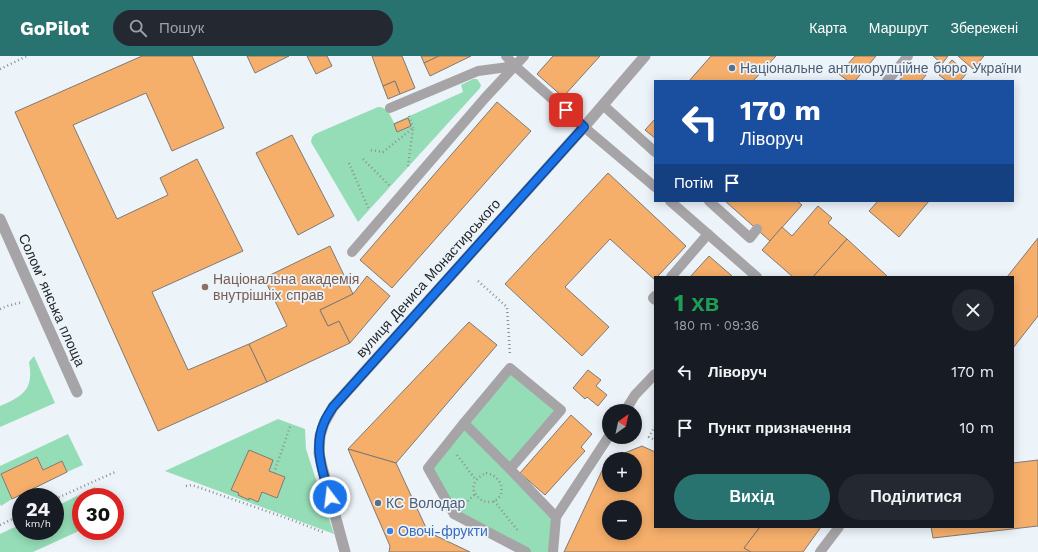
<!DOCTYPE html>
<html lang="uk">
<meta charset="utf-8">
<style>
body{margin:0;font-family:"Work Sans",sans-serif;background:#242831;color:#f1f3f6;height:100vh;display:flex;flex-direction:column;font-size:15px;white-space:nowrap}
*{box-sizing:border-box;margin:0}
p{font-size:13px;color:#9ea1a6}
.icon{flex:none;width:22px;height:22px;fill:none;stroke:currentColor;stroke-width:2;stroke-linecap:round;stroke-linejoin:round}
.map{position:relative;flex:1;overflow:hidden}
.drawer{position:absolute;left:654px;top:220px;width:360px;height:252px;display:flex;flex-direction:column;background:#171b24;border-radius:0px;box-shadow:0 2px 10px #0003}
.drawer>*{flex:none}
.top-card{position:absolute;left:654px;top:24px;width:360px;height:122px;border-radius:0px;box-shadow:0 2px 10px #0003;background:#1a4fa0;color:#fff;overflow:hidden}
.needle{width:26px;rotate:33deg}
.controls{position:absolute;left:602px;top:348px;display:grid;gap:8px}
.controls a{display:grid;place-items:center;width:40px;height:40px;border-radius:50%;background:#171b24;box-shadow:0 2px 10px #0003;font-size:20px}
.speed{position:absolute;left:12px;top:432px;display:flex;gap:8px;font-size:20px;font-weight:700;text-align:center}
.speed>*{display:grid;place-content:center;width:52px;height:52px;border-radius:50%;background:#171b24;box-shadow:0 2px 10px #0003;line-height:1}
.speed small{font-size:10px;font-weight:400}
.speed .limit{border:6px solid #d22;background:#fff;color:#111}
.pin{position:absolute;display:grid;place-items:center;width:34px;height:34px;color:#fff;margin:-17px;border-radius:8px;box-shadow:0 2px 6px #0006}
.me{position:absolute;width:44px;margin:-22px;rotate:345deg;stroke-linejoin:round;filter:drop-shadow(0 0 3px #0008)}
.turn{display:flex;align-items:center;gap:14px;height:84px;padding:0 20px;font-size:18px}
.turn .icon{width:52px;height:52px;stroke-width:2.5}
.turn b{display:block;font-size:28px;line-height:34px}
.then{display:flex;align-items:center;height:38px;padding:0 20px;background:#0003;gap:8px;font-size:15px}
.round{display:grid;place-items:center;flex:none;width:42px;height:42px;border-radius:21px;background:#242831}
.overview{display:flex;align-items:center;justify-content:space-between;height:68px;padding:0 20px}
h1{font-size:24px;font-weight:700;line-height:30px;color:#1e9e55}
.button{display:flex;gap:8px;margin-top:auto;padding:8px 20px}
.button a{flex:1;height:46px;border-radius:24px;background:#287370;color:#fff;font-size:16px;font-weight:700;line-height:46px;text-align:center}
.button a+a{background:#242831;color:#f1f3f6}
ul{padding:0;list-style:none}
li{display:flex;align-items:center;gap:12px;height:56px;padding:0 20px}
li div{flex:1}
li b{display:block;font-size:15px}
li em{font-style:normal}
header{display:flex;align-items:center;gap:24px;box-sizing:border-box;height:56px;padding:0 20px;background:#287370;color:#fff}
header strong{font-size:19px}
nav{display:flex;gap:22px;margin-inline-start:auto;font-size:14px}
.search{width:280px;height:36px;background:#242831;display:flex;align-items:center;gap:10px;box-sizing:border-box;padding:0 14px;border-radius:22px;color:#9ea1a6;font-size:15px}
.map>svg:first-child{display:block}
.green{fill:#95ddb7}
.building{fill:#f6af6b;stroke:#7f7973;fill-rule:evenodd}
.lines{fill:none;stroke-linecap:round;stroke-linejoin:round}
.path{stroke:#8c9195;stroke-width:2.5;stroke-dasharray:1 3;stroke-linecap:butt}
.service{stroke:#a7a4a7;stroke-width:10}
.pedestrian{stroke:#a7a4a7;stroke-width:11}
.minor{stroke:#a7a4a7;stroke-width:11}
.route-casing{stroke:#114b97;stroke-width:10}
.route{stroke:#1a73e8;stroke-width:7}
.service-dot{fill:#5c6f8a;stroke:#ecf3f9;stroke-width:1.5}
.education-dot{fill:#8d6e63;stroke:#ecf3f9;stroke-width:1.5}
.shop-dot{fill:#3f7fe0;stroke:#ecf3f9;stroke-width:1.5}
.labels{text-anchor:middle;stroke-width:3.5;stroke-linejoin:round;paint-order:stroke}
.service-label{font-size:14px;fill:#4e5e75;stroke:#ecf3f9;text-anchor:start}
.street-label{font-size:14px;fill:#232628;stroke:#ecf3f9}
.education-label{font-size:14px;fill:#785e54;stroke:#ecf3f9;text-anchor:start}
.shop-label{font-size:14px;fill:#366cbe;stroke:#ecf3f9;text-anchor:start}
</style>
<header>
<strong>GoPilot</strong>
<div class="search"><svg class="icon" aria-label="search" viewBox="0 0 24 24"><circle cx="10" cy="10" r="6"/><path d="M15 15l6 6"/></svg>Пошук</div>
<nav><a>Карта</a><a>Маршрут</a><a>Збережені</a></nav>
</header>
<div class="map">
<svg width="1038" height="496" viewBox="0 0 1038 496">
<rect width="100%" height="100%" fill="#ecf3f9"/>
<!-- green -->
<g class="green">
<path d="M 473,23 L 477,23 L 481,29 L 480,32 L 358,166 L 311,86 L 312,81 L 315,78 L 378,51 C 388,51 390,59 394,67 L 463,36 L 461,29 Z"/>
<path d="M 34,300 L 55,347 L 0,371 L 0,350 C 23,340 34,334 29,306 Z"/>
<path d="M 510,312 L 561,354 L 510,413 L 556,461 L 553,496 L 526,496 L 454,458 L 428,412 Z"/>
<path d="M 278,363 L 305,373 L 306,393 L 334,478 L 165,415 Z"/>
<path d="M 68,378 L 83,409 L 67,416 L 62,405 L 43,414 L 36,401 L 1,418 L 12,443 L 1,450 L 0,448 L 0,410 Z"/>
<path d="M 95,431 L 99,441 L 81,441 L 81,474 L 33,496 L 0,496 L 0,478 L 21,468 L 21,475 L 55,475 L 55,451 Z"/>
</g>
<!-- building -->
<g class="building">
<path d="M 142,0 L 192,0 L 224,72 L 172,95 L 146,37 L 73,69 L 117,163 L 168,139 L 160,122 L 197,103 L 243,195 L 152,236 L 188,314 L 249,288 L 267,326 L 158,375 L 15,56 Z"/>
<path d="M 247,0 L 289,0 L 255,17 Z"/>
<path d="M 307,0 L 327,0 L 332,10 L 316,18 Z"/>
<path d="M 372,0 L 402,0 L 415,32 L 400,38 L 395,25 L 383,30 Z"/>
<path d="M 421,0 L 439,0 L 424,7 Z"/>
<path d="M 439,0 L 471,0 L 430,20 L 424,7 Z"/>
<path d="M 553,0 L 600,0 L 563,41 L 537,18 Z"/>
<path d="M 711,0 L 776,0 L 753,25 L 689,25 Z"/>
<path d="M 855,0 L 876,0 L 855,25 L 848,25 L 839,18 Z"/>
<path d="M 933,0 L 948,0 L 942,8 Z"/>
<path d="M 958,0 L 984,0 L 973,13 Z"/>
<path d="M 952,4 L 967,17 L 960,25 L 947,25 L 939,19 Z"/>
<path d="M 913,8 L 926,19 L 921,25 L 899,25 Z"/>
<path d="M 395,25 L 400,38 L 388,43 L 383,30 Z"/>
<path d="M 497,46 L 531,75 L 392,232 L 360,204 Z"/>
<path d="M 408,62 L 411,70 L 397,76 L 394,68 Z"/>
<path d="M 655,63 L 655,82 L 645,74 Z"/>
<path d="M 292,79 L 334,160 L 298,179 L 256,97 Z"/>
<path d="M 608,117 L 686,190 L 657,221 L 655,221 L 655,224 L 610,183 L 565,231 L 609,271 L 582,300 L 505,228 Z"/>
<path d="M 725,145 L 797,145 L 802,149 L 770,185 Z"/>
<path d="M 878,145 L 929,145 L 899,181 L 869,155 Z"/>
<path d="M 818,150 L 832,162 L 828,167 L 847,183 L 813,221 L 793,221 L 762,194 L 782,171 L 792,180 Z"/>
<path d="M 1038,182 L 1038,260 L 1013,292 L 1013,221 L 1007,221 Z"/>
<path d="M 847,183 L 888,221 L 813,221 Z"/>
<path d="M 330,190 L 353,238 L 320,254 L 328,270 L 339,265 L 350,287 L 267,326 L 249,288 L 287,270 L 264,222 Z"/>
<path d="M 709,200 L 732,220 L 732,221 L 690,221 Z"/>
<path d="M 367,220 L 390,240 L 350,287 L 339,265 L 328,270 L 320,254 L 353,238 Z"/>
<path d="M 469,266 L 497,289 L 396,407 L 348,393 Z"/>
<path d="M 588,314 L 601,324 L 596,330 L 607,339 L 598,350 L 587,341 L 585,343 L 573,332 Z"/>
<path d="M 571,359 L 592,378 L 581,391 L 585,395 L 545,439 L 520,417 Z"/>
<path d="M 642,390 L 655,396 L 655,471 L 760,471 L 744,492 L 751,496 L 564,496 L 607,404 ZM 609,403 L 635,403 L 635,429 L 609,429 ZM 609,451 L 635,451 L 635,477 L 609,477 Z"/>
<path d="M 348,393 L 396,407 L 428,476 L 470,496 L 389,496 L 390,490 Z"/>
<path d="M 249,394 L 273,404 L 269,415 L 285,421 L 277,442 L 262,436 L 258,446 L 249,442 L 249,444 L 238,439 L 239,437 L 231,434 Z"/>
<path d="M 37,401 L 43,414 L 62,405 L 67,416 L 12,443 L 1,418 Z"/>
<path d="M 1038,404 L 1038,470 L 933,482 L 931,471 L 1013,471 L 1013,407 Z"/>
<path d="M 760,471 L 821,471 L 803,496 L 751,496 L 744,492 Z"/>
</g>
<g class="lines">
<!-- path -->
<g class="path">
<path d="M 0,13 L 27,0"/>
<path d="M 409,60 L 413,72"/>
<path d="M 371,94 L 383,96 L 413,72 L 408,110"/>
<path d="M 363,103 L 390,130"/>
<path d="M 349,107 L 369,154"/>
<path d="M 478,225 L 507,251 L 510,299"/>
<path d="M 0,253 L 7,250 L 23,246"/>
<path d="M 655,370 L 649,381 L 655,384"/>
<path d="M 457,399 L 476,424"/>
<path d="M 274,417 L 291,368"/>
<path d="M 486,417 C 510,422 504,452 483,445 C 481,444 477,441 476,439 C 469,429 478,421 486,417 Z"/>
<path d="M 186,430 L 192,429 L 292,464 L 325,477"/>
<path d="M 55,443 L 115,416"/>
<path d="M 494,445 L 519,476"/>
<path d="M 465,448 L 475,438"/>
<path d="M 0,469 L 21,459"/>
</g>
<!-- service -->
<g class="service">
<path d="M 506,0 L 515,10 L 584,71 L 655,131"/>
<path d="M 887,25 L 908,0"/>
<path d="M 603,49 L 655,96"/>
<path d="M 390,52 L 478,15 L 515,10"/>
<path d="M 670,145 L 757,221"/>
<path d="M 709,145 L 750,182 L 757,173"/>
<path d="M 352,196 L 485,42 L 524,0"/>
<path d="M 671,221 L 708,178"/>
<path d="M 655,240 L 653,242 L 655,244"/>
<path d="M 625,355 L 635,339 L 655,318"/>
<path d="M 464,367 L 510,413 L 556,461"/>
<path d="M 510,413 L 561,354 L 510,312 L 464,367 L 428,412 L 454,458 L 526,496"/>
<path d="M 553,496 L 556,461 L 609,380"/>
<path d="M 820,496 L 839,471"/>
</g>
<!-- pedestrian -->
<path class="pedestrian" d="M 0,163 L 77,336"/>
<!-- minor -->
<path class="minor" d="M 345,496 L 322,411 L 319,397 L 320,380 L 324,367 L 333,351 L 584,71 L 645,0"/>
</g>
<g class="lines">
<defs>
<path id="route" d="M 330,441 C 323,417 313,391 324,367 C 326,361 330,356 333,351 L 584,71 L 566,54"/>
</defs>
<!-- route casing -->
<use href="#route" class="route-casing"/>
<!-- route -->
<use href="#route" class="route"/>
</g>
<!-- markers -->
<g class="service-dot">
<circle cx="732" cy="12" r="4"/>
<circle cx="378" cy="447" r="4"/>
</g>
<circle class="education-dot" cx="205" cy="231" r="4"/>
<circle class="shop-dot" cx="390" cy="475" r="4"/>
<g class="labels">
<!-- service labels -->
<g class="service-label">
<text x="740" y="17">Національне антикорупційне бюро України</text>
<text x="386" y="452">КС Володар</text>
</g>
<!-- street labels -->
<g class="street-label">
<text transform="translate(428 222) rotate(-48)" y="5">вулиця Дениса Монастирського</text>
<text transform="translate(52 244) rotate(66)" y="5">Соломʼянська площа</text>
</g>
<!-- education labels -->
<g class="education-label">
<text x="213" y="228">Національна академія<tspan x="213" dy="16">внутрішніх справ</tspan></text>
</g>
<!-- shop labels -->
<g class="shop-label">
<text x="398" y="480">Овочі-фрукти</text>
</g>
</g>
</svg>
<div class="controls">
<a><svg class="needle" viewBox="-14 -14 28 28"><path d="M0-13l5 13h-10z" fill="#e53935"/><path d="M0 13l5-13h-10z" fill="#9ea1a6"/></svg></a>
<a>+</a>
<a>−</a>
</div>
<div class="speed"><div>24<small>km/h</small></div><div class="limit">30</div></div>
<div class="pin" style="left:566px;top:54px;background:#d93025"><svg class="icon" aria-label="arrive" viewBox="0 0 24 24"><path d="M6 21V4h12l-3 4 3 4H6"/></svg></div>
<svg class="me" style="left:330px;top:441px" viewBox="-20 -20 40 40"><circle r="17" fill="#1a73e8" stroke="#fff" stroke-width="3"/><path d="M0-11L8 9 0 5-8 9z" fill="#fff"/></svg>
<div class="top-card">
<div class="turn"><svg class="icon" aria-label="left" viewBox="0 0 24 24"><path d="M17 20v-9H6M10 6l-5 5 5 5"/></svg><div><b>170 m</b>Ліворуч</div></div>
<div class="then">Потім<svg class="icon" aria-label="arrive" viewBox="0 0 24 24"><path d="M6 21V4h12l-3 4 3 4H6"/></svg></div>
</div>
<section class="drawer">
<div class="overview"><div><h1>1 хв</h1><p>180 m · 09:36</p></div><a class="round"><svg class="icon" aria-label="close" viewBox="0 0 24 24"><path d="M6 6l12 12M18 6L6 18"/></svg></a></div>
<ul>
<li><svg class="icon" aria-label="left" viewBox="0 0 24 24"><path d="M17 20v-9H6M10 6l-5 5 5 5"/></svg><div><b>Ліворуч</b></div><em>170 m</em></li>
<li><svg class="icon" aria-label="arrive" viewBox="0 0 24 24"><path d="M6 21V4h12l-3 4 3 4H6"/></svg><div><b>Пункт призначення</b></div><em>10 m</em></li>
</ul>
<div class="button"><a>Вихід</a><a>Поділитися</a></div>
</section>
</div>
